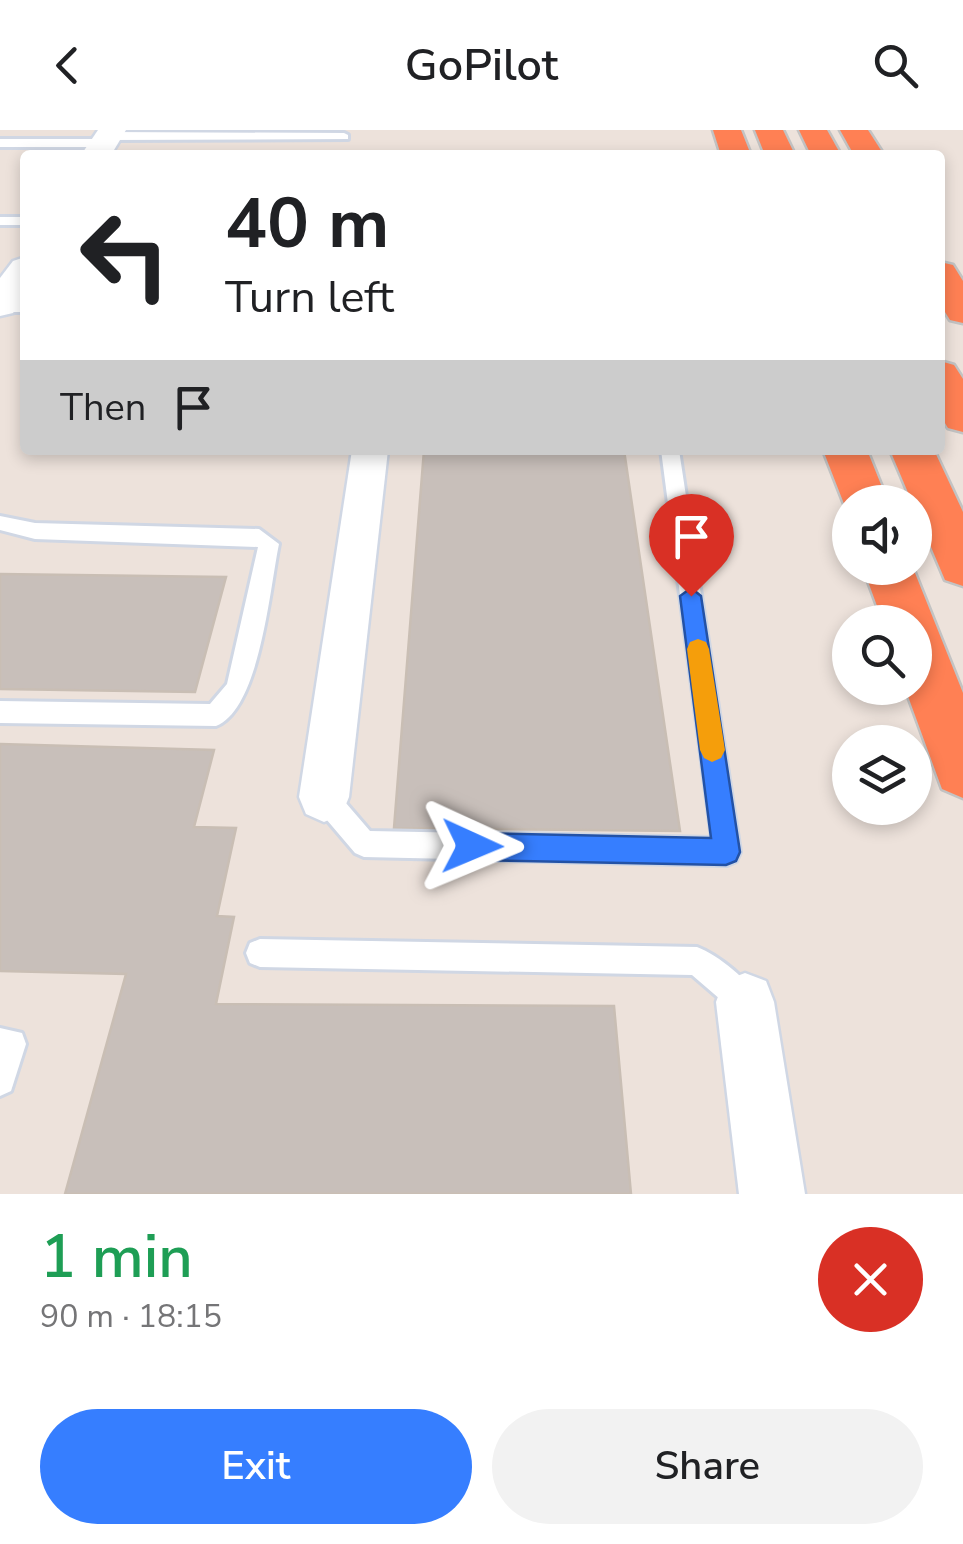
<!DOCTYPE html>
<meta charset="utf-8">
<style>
body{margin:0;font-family:"Nunito Sans",sans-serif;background:#f2f2f2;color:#202124;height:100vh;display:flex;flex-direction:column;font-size:38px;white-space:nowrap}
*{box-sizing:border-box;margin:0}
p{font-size:32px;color:#757577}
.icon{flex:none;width:55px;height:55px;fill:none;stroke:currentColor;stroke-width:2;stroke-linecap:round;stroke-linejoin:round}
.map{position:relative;height:1064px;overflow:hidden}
.sheet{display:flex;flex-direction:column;background:#fff;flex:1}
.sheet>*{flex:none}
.banner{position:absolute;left:20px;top:20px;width:925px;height:305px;border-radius:10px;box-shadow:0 5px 15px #0003;background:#fff;color:#202124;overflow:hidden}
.fabs{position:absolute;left:832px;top:355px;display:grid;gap:20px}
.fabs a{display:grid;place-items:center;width:100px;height:100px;border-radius:50%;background:#fff;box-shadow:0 5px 15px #0003;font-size:50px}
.pin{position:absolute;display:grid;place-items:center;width:85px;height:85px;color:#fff;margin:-102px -42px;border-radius:50% 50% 50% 0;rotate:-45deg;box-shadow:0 0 10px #0007}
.pin .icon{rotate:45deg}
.me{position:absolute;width:110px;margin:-55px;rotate:91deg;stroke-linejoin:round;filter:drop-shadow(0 0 8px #0008)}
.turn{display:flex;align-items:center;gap:35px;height:210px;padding:0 40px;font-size:45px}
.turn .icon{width:130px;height:130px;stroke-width:2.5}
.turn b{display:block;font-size:70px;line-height:85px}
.then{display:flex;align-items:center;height:95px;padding:0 40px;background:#0003;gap:20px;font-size:38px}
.round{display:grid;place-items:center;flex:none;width:105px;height:105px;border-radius:52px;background:#f2f2f2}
.head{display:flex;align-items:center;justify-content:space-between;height:170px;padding:0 40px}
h1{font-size:60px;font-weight:600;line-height:75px;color:#1e9e55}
.button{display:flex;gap:20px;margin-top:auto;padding:20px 40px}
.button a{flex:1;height:115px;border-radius:60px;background:#367eff;color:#fff;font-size:40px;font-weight:600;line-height:115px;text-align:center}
.button a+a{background:#f2f2f2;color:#202124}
header{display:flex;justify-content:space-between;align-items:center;height:130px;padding:0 40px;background:#fff;font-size:45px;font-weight:600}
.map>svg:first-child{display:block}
.building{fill:#c8bfba;stroke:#c9beb4;stroke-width:2.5}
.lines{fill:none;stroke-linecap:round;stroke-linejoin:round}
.service-casing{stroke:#d0d7e4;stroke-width:6}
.minor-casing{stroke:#d0d7e4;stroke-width:5}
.secondary-casing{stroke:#d0d7e4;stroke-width:5}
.motorway-casing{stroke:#c3c3c3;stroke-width:5}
.service{fill:#fff;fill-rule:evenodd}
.minor{fill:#fff;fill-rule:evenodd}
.secondary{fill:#fff;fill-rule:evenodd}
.motorway{fill:#ff8054;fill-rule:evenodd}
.route{fill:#367eff;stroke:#2352a6;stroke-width:2.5}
.slow{fill:#f59e0b}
</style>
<header><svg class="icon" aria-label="back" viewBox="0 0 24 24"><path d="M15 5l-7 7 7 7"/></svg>GoPilot<svg class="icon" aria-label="search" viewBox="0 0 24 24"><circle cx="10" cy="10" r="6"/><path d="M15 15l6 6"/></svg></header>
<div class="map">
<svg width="963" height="1064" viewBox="0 0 963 1064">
<rect width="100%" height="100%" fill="#ede2db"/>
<!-- building -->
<g class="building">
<path d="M 424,320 L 624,320 L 680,701 L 394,698 Z"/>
<path d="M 0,444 L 226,447 L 195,562 L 0,559 Z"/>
<path d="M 0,614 L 214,620 L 194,697 L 236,698 L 217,786 L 234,787 L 216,874 L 614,876 L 631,1064 L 65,1064 L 126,844 L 0,841 Z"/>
</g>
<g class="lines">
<defs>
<g id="service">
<path d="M 344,3 L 348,5 L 348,9 L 108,10 L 102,6 L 108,2 Z"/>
<path d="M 0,9 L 104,9 L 110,13 L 104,17 L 0,17 Z"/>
<rect x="0" y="87" width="25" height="8"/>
<rect x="0" y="172" width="25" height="10"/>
<path d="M 661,320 L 679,320 L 740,722 L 736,731 L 727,735 L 364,727 L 355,723 L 315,676 L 311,667 L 315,658 L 324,655 L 333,658 L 370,701 L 712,708 Z"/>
<path d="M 0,386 L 35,393 L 259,399 L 279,414 C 270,457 260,579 216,596 L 0,593 L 0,571 L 210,574 L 227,554 L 258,417 L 35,409 L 0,400 Z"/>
<path d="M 260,809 L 697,817 C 718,825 751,851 760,872 L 755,882 L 745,887 L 735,882 L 692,845 L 260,837 L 250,833 L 246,823 L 250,813 Z"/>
<path d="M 0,898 L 22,903 L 26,914 L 11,961 L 0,966 Z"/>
</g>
<g id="minor">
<path d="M 352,320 L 388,320 L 349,667 L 342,684 L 324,692 L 306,684 L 299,667 Z"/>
<path d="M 745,843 L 766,851 L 774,872 L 805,1064 L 739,1064 L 716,872 L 724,851 Z"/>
</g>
<g id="secondary">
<path d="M 98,0 L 126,0 L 111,25 L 81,25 Z"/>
<path d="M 25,127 L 25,165 L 13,183 L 0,186 L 0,148 L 13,131 Z"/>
</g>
<g id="motorway">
<path d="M 713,0 L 741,0 L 751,25 L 721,25 Z"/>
<path d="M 755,0 L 783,0 L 795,25 L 765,25 Z"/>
<path d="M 799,0 L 827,0 L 841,25 L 811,25 Z"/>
<path d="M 840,0 L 868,0 L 884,25 L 854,25 Z"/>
<path d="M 940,132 L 953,135 L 963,151 L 963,193 L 950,190 L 940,174 Z"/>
<path d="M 940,231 L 954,235 L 963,249 L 963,302 L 948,298 L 940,285 Z"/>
<path d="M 823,320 L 867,320 L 888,372 L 850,372 L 848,384 Z"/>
<path d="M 890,320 L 934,320 L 963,382 L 963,456 L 945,450 Z"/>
<path d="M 863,438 L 913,438 L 963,563 L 963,668 L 942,659 L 905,558 L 915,558 L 915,492 L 883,492 Z"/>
</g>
</defs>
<!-- service casing -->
<use href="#service" class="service-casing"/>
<!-- minor casing -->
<use href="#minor" class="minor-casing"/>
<!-- secondary casing -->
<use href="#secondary" class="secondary-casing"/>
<!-- motorway casing -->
<use href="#motorway" class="motorway-casing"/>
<!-- service -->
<use href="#service" class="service"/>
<!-- minor -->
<use href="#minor" class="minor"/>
<!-- secondary -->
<use href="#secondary" class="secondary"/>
<!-- motorway -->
<use href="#motorway" class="motorway"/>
</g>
<!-- route -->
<path class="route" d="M 691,458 L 701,466 L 740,722 L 736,731 L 726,735 L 472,730 L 463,726 L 459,716 L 463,707 L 472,703 L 711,708 L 680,466 Z"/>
<!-- slow -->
<path class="slow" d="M 698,509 L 706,512 L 709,519 L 725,620 L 721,628 L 712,632 L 704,628 L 700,620 L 687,519 L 690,512 Z"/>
</svg>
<div class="fabs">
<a><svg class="icon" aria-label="sound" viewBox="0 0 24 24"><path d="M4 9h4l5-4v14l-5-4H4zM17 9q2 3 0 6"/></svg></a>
<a><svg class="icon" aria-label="search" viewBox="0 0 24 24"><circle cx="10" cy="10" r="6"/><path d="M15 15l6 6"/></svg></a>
<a><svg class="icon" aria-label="layers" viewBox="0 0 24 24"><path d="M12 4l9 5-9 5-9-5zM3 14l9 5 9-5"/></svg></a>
</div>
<div class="pin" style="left:691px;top:466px;background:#d93025"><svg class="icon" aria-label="arrive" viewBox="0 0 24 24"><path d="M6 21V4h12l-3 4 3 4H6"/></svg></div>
<svg class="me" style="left:472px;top:716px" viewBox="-20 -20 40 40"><path d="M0-17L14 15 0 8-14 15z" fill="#367eff" stroke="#fff" stroke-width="4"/></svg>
<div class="banner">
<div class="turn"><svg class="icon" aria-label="left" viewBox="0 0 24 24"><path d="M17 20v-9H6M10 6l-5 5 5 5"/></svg><div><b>40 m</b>Turn left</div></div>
<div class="then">Then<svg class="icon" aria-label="arrive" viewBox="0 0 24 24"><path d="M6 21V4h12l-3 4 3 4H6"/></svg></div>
</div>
</div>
<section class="sheet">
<div class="head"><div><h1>1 min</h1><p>90 m · 18:15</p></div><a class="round" style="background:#d93025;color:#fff"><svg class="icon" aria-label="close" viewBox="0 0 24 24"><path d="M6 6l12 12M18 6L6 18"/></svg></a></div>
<div class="button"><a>Exit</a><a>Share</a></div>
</section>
